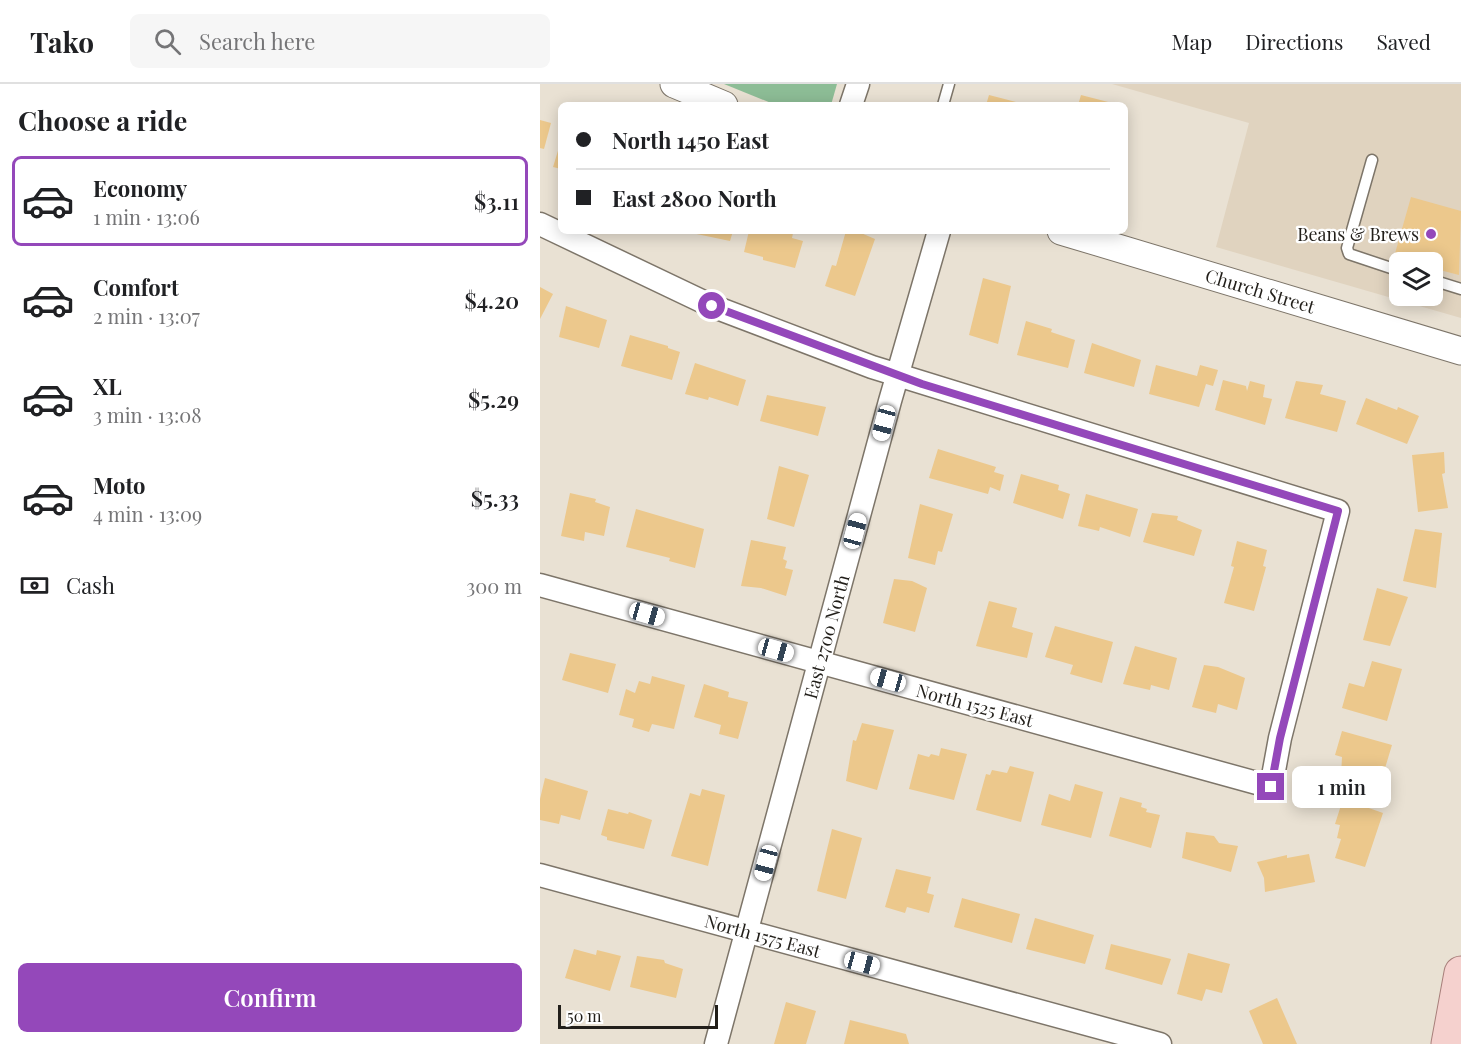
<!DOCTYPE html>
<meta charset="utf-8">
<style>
body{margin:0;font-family:"Playfair Display",serif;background:#f6f6f6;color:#202124;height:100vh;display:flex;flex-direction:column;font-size:22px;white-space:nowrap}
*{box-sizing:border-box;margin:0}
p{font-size:20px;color:#757577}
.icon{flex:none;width:33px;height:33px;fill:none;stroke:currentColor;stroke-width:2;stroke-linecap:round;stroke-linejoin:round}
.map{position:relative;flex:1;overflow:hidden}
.side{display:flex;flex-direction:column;background:#fff;width:540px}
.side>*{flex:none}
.top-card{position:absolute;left:18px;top:18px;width:570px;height:132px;border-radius:9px;box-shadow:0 3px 15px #0003;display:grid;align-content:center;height:132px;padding:0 18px;background:#fff}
.fabs{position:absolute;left:849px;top:168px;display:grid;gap:12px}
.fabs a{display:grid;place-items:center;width:54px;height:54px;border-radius:9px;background:#fff;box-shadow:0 3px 15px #0003;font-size:30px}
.scale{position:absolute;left:18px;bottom:15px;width:160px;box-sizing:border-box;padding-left:6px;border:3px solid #221f1a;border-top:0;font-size:16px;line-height:21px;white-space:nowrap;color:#221f1a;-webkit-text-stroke:4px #fff;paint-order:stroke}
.end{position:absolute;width:27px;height:27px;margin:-14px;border:8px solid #9448ba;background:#fff;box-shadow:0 0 0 3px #fff}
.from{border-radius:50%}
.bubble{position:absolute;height:42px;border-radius:9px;background:#fff;box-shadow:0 3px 15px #0003;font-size:20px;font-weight:600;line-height:42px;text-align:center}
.car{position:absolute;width:18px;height:36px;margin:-18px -9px;border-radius:8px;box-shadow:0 0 4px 2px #0007;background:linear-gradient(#fff 24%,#345 0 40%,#fff 0 76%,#345 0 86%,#fff 0)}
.top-card b{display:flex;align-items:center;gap:21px;height:57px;font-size:22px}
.top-card b+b{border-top:2px solid #e0e0e0}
.top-card i{width:15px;height:15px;background:#202124}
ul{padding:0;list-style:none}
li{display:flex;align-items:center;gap:18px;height:90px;margin:0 12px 9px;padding:0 6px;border:3px solid transparent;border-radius:9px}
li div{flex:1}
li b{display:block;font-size:22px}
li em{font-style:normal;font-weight:600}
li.active{border-color:#9448ba}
li>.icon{width:54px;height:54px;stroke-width:1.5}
h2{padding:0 18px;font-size:27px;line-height:72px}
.pay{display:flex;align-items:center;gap:15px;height:66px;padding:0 18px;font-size:22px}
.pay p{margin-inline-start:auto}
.button{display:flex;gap:12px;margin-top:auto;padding:12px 18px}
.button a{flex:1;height:69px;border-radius:9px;background:#9448ba;color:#fff;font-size:24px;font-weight:600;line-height:69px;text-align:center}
header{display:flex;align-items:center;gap:36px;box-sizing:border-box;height:84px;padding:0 30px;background:#fff;border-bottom:2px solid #e0e0e0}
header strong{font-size:28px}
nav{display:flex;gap:33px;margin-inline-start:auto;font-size:21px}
.search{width:420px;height:54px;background:#f6f6f6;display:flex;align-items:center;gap:15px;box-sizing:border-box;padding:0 21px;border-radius:9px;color:#757577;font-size:22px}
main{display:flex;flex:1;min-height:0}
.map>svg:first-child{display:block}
.built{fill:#e0d3bf;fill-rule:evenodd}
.green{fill:#8dbd96}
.building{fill:#ecc88c}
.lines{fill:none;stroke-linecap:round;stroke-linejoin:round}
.service-casing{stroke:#7d7569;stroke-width:13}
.minor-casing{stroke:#7d7569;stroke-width:25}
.tertiary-casing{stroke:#7d7569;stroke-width:29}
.primary-casing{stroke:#a77f7a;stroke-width:35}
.service{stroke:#fff;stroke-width:10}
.minor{stroke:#fff;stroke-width:22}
.tertiary{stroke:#fff;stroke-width:27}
.primary{stroke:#f5d1ce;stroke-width:33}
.route{stroke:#9448ba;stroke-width:8}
.poi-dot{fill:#9448ba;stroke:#fff;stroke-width:2}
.labels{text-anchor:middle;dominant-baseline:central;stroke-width:4.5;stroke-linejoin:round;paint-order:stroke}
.poi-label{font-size:18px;fill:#221f1a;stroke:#fff;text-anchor:end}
.street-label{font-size:18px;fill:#221f1a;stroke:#fff}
</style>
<header>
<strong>Tako</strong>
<div class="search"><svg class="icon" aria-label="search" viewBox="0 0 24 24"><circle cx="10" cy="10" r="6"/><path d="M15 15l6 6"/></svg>Search here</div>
<nav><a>Map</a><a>Directions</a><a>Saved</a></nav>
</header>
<main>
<section class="side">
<h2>Choose a ride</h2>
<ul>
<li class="active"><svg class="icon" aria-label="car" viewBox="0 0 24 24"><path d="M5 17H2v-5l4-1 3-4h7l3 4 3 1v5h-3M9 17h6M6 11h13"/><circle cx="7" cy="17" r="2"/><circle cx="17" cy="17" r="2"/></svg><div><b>Economy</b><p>1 min · 13:06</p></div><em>$3.11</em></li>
<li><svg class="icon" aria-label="car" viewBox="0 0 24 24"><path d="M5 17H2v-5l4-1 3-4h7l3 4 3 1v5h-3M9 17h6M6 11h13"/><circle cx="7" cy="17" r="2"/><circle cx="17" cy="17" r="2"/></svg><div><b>Comfort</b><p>2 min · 13:07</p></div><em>$4.20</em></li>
<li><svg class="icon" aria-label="car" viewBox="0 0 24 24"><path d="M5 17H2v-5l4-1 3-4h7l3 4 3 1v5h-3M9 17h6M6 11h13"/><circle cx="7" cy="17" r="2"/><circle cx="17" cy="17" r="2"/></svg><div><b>XL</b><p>3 min · 13:08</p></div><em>$5.29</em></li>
<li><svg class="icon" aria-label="car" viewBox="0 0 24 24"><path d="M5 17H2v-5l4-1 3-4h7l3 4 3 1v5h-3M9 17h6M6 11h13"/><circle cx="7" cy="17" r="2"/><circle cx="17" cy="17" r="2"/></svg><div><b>Moto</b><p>4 min · 13:09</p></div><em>$5.33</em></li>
</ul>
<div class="pay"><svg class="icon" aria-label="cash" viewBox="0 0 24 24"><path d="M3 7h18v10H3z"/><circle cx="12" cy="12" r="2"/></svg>Cash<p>300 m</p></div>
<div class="button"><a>Confirm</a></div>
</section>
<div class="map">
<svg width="921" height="960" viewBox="0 0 921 960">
<rect width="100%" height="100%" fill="#e9e1d3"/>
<!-- built -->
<path class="built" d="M572,0h349v234l-245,-71 33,-124zM860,178h32v34h-32z"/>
<!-- green -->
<path class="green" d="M184,0h113l-6,21h-55z"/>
<!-- building -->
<g class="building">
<path d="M449,11l35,9v1h-38z"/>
<path d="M541,11l35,9 -1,1h-37z"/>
<path d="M0,36l11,3 -7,26 -4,-1z"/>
<path d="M21,57v28l-8,-2z"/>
<path d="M871,113l50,14 -2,64 -27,-7v-6h-18l-20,-5z"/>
<path d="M193,147l-3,10 -43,-9v-1z"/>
<path d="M209,147h36l8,2 -1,5 11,3 -8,27 -32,-8v-3l-19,-5z"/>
<path d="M306,147l15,2 14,6 -20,57 -30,-10 7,-21 4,1z"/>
<path d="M443,194l28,8 -13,58 -29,-9z"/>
<path d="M0,203l13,7 -13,25z"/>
<path d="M26,222l41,14 -8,28 -40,-11z"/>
<path d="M486,237l26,8 -1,3 24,8 -7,28 -51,-13z"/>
<path d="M90,251l38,11v2l12,4 -8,28 -51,-14z"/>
<path d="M552,259l49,17 -7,27 -50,-14z"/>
<path d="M155,279l51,17 -8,26 -29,-9 -1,3 -23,-6z"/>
<path d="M616,281l41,11 3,-11 18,5 -5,16 -7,-2 -7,23 -50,-13z"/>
<path d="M683,296l23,6 1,5 3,-10 15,4 -2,12 9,2 -7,26 -50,-15z"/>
<path d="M756,297l27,4 -3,9 26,7 -9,31 -52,-14z"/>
<path d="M227,311l59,12 -8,29 -58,-15z"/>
<path d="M826,314l31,12 1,-3 21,9 -12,28 -51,-20z"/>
<path d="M398,365l58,18 -2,5 10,3 -4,16 -10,-4 -2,7 -59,-16z"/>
<path d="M904,368l1,21 -3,1 6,34 -30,4 -6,-57z"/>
<path d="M239,382l30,9 -15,52 -27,-8z"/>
<path d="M481,390l38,11 -1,5 12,4 -7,25 -50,-16z"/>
<path d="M30,409l26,6 -1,3 15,5 -6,29 -19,-4 -1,9 -23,-5z"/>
<path d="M546,410l52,15 -8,28 -30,-10 -1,4 -21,-5z"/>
<path d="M380,420l33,10 -11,38 -4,-1 -3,14 -27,-7z"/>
<path d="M96,425l68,20 -9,39 -26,-7 1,-3 -44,-11z"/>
<path d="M612,429l26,3 -1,4 25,10 -8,26 -51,-14z"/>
<path d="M875,445l27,4 -6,55 -33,-7z"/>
<path d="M211,456l35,7 -3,12 4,2 -2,7 8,2 -7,26 -25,-8 -20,-2z"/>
<path d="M697,457l30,9 -4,16 3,1 -12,44 -30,-8 10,-36 -3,-1z"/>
<path d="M354,495l18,2 15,7 -12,44 -32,-9z"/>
<path d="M837,504l31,9 -18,49 -27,-6z"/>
<path d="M449,517l28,7 -5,19 21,6 -6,25 -51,-12z"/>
<path d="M515,542l58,16 -11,41 -32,-9 3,-9 -28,-8z"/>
<path d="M595,562l42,12 -8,32 -18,-5 -1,5 -27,-6z"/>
<path d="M30,569l46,11 -8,29 -46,-13z"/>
<path d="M832,577l30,8 -15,52 -45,-13 7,-25 15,4z"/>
<path d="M664,581l14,2 27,11 -8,32 -19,-6 -2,9 -24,-6z"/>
<path d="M112,592l33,9 -11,44 -22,-5 -3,8 -17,-5 2,-8 -15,-4 7,-26 9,4 4,-12 11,3z"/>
<path d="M164,600l25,8 -1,5 20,5 -10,37 -19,-5 2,-9 -27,-8z"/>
<path d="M322,639l32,7 -17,60 -31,-9 7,-41 3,1z"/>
<path d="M802,647l50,14 -13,43 -38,-12 1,-19 -7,-2z"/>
<path d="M401,664l26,6 -13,46 -45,-11 9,-35 11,3 2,-3 8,2z"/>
<path d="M470,682l24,6 -13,50 -45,-12 10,-36 4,1 2,-5 15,3z"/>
<path d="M5,694l43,13 -8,29 -19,-5 -2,9 -19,-4v-21z"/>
<path d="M535,700l28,8 -12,46 -50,-13 8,-31 21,7z"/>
<path d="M162,705l23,6 -17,71 -37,-10 19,-63 10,3z"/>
<path d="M580,713l22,6 -1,4 6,2 -1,3 14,3 -9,33 -42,-12z"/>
<path d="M803,715l40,14 -18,54 -30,-9 6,-19 -4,-1 3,-13 -5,-1z"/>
<path d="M68,725l20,5 1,-2 23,8 -8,29 -37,-9v-3l-6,-2z"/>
<path d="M292,745l30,9 -16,61 -29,-8z"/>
<path d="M646,748l28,4 5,7 19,3 -7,26 -49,-14z"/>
<path d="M769,770l6,28 -50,10 -1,-14 -7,-16 30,-7v3z"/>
<path d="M356,785l35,8 -4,16 7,2 -5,18 -22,-6 -2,6 -20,-6z"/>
<path d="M422,814l58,16 -8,29 -58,-16z"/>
<path d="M495,834l59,17 -9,29 -59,-15z"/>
<path d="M571,860l60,15 -9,26 -57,-16z"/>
<path d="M34,865l22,6 1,-5 24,6 -11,35 -45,-13z"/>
<path d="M648,869l42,11 -8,29 -16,-4 -4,12 -25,-7z"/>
<path d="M97,872l27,4 1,3 18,6 -7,29 -46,-11z"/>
<path d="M737,914l20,46h-34l-14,-33z"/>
<path d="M246,918l30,9 -10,33h-32z"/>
<path d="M310,936l56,14 3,10h-65z"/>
</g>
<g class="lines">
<defs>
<g id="service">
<path d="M403,21l6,-21"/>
<path d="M832,76l-25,88 2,6 51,17"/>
<path d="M892,196l29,9"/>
</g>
<g id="minor">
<path d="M311,21l7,-21"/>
<path d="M0,140l172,82 160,61 466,144 -58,227 -9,49 -731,-202"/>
<path id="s1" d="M0,791l620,169"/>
<path id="s2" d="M176,960l174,-643 49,-170"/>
</g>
<g id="tertiary">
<path d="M134,0l50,21"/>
<path id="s3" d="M521,147l400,120"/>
</g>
<path id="primary" d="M908,960l13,-71"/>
</defs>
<!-- service casing -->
<use href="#service" class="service-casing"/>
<!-- minor casing -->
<use href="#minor" class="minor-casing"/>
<!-- tertiary casing -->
<use href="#tertiary" class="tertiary-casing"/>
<!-- primary casing -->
<use href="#primary" class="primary-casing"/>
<!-- service -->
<use href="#service" class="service"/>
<!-- minor -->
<use href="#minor" class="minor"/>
<!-- tertiary -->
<use href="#tertiary" class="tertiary"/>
<!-- primary -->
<use href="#primary" class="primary"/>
</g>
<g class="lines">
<!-- route -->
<path class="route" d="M172,222l210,78 416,127 -58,227 -9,49"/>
</g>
<!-- markers -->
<circle class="poi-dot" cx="891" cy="150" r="6"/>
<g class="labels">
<!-- poi labels -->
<g class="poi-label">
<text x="879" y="150">Beans &amp; Brews</text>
</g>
<!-- street labels -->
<g class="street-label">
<text stroke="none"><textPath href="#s3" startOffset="208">Church Street</textPath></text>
<text stroke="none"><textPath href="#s2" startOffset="422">East 2700 North</textPath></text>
<text transform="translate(435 621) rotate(15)">North 1525 East</text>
<text stroke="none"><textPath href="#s1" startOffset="231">North 1575 East</textPath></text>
</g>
</g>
</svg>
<div class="fabs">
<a><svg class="icon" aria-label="layers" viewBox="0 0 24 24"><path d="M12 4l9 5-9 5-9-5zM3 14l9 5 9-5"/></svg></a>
</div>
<div class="scale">50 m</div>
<i class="end from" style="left:172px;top:222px"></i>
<i class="end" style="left:731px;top:703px"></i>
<div class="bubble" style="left:752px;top:682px;width:99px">1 min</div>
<i class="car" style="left:344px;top:339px;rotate:195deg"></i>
<i class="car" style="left:315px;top:447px;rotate:15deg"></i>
<i class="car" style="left:107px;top:530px;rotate:106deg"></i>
<i class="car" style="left:236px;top:566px;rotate:106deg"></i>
<i class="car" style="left:348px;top:596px;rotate:286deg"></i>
<i class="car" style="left:226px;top:779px;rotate:195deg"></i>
<i class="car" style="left:322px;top:879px;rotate:105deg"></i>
<div class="top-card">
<b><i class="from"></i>North 1450 East</b>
<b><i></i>East 2800 North</b>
</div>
</div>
</main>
